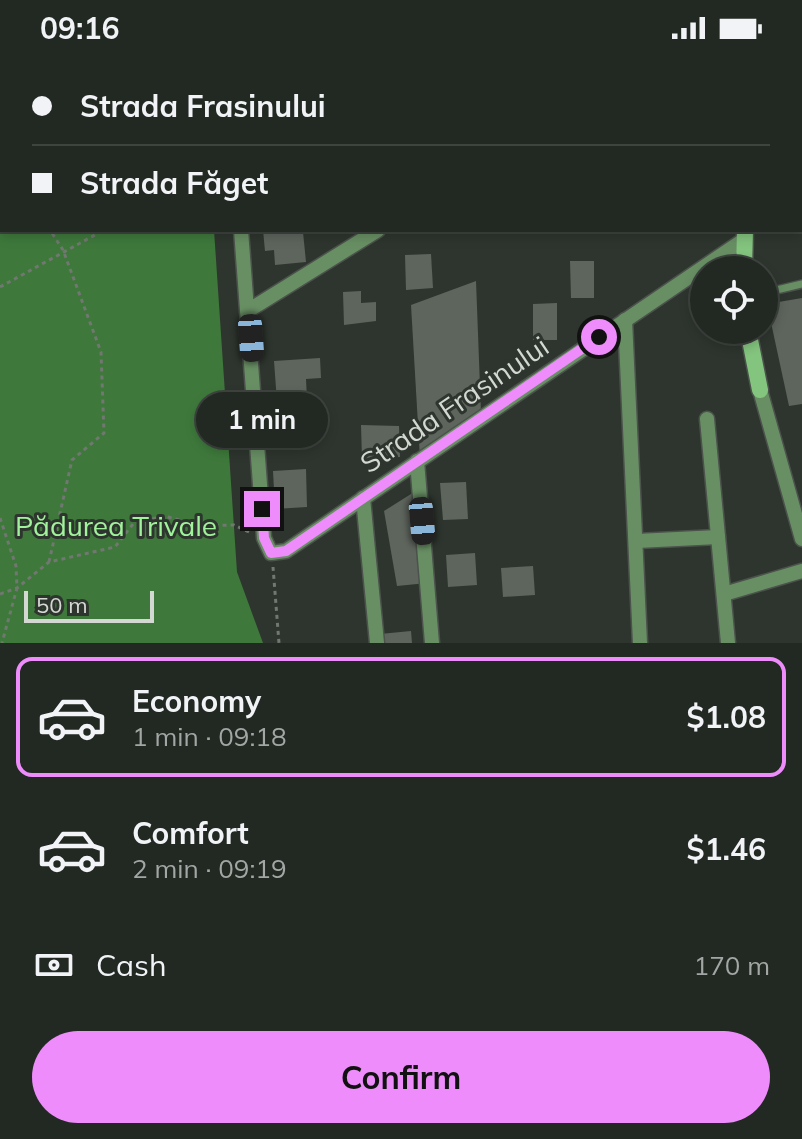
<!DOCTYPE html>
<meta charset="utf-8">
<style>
body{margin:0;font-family:Mulish,sans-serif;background:#2a302a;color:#f1f3f6;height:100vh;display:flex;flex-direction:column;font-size:30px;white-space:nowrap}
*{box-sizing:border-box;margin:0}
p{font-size:26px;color:#a2a6a5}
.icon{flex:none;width:44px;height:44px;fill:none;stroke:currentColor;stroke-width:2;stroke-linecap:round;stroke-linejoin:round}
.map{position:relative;height:587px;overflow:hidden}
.drawer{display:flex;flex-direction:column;background:#222822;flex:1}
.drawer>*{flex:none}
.top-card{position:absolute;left:0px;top:0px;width:802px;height:176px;box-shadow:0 4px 12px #0003,0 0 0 2px #3f4440;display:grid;align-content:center;height:176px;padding:0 32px;background:#222822}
.fabs{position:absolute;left:690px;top:200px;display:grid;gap:16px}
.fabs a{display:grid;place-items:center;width:88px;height:88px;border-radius:50%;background:#222822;box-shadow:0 4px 12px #0003,0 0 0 2px #3f4440;font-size:40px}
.scale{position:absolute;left:24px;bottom:20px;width:130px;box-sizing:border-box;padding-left:8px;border:4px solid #d3d8d3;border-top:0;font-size:22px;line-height:28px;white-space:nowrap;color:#d3d8d3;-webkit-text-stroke:6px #2e352e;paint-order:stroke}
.end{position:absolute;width:36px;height:36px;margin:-18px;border:10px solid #ed8cfa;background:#111;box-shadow:0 0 0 4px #111}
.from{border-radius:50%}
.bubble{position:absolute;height:56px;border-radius:28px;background:#222822;box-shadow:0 4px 12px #0003,0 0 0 2px #3f4440;font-size:26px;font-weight:700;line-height:56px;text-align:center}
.car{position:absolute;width:24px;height:48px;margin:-24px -12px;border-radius:10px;box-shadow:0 0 6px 2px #0007;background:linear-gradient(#222 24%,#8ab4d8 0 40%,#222 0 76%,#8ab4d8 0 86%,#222 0)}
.top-card b{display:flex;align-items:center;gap:28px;height:76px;font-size:30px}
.top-card b+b{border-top:2px solid #3f4440}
.top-card i{width:20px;height:20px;background:#f1f3f6}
ul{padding:14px 0 0;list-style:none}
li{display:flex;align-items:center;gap:24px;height:120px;margin:0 16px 12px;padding:0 16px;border:4px solid transparent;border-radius:16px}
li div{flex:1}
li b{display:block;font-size:30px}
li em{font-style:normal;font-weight:700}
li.active{border-color:#ed8cfa}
li>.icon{width:72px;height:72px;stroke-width:1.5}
.pay{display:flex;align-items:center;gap:20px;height:88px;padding:0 32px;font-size:30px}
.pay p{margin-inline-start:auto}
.action{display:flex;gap:16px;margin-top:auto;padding:16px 32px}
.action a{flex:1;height:92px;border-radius:48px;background:#ed8cfa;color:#111;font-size:32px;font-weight:700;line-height:92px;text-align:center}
.status{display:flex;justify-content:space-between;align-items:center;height:56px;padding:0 40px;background:#222822;direction:ltr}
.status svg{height:22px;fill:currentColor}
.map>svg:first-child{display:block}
.forest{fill:#3e793b}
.building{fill:#5e655d}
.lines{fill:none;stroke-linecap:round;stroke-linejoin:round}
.lane-casing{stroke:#4c524c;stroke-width:10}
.street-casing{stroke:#4c524c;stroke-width:17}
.secondary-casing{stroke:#4c524c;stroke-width:19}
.path{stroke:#717771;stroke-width:3;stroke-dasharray:4 4;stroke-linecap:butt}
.lane{stroke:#688f64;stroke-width:7}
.street{stroke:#688f64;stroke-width:14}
.secondary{stroke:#83c47e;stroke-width:16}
.route{stroke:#ed8cfa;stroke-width:10}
.labels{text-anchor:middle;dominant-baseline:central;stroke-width:6;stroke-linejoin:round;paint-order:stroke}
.street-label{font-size:28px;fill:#d3d8d3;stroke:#2e352e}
.park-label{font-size:28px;fill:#a1f39b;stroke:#2e352e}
</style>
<div class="status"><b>09:16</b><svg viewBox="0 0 49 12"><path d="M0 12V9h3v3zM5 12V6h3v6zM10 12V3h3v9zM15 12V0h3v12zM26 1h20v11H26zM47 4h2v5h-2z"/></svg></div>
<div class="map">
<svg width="802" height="587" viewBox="0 0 802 587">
<rect width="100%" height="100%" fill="#2e352e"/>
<!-- forest -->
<path class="forest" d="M0,0h202l-200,2v172h212l23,342 26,71h-263z"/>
<!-- building -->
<g class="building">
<path d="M263,174l40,2 3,30 -31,3 -1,-15 -9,1z"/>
<rect x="446" y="174" width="24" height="3"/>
<path d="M431,198l2,34 -27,2 -1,-35z"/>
<path d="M570,205h24v37h-23z"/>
<path d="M476,225l5,132 -61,46 -9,-154z"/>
<path d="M361,235v12l15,-1v19l-32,4 -1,-33z"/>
<path d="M802,242v106l-13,2 -22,-102z"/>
<path d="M557,247v37h-24v-36z"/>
<path d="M320,302l1,20 -15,1 1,21 -30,2 -3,-41z"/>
<path d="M361,369l38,1 1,31 -38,2z"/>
<path d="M306,413l1,38 -32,2 -2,-38z"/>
<path d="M466,426l2,37 -25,1 -3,-37z"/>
<path d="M419,433l8,94 -30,3 -13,-75z"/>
<path d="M475,497l2,32 -29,2 -2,-32z"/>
<path d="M533,510l2,29 -32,2 -2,-29z"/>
<path d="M411,575l1,12h-31l-1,-9z"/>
</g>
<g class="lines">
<defs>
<path id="lane" d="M764,237l38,-9"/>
<g id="street">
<path d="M222,0l1,2"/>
<path d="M326,0v2"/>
<path d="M800,35h2"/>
<path d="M241,174l23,308 7,15 15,-2 459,-312"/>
<path d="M249,254l129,-80"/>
<path d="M625,264l15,323"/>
<path d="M760,334l42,149"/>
<path d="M707,363l21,224"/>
<path d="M417,405l15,182"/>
<path d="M363,442l14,145"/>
<path d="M637,485l81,-4"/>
<path d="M724,538l78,-23"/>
</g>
<g id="secondary">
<path d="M763,2v-2"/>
<path d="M744,214l1,-40"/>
<path d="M748,274l12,60"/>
</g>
</defs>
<!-- lane casing -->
<use href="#lane" class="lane-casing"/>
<!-- street casing -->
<use href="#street" class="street-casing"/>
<!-- secondary casing -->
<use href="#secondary" class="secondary-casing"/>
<!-- path -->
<g class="path">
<path d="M65,0v2"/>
<path d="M44,2l3,-2"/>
<path d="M0,32l2,-2"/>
<path d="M0,231l104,-57"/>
<path d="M0,462l16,48 1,22 -15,55"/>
<path d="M49,506l23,-102 32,-27 -3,-81 -38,-102 -13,-20"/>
<path d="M273,511l6,76"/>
<path d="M0,538l17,-6 32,-26 66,-15 18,-23 31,-8 39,10 31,-1 15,7"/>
</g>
<!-- lane -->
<use href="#lane" class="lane"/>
<!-- street -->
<use href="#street" class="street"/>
<!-- secondary -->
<use href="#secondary" class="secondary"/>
</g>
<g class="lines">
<!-- route -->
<path class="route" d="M262,453l2,29 7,15 15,-2 313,-214"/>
</g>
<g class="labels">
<!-- street labels -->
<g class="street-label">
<text transform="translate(454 348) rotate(-34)">Strada Frasinului</text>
</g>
<!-- park labels -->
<g class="park-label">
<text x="116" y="469">Pădurea Trivale</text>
</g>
</g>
</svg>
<div class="fabs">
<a><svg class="icon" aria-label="locate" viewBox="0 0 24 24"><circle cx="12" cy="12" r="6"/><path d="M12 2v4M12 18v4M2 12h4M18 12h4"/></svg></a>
</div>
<div class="scale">50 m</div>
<i class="end from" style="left:599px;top:281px"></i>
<i class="end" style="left:262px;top:453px"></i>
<div class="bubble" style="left:196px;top:336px;width:132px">1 min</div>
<i class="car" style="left:251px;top:282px;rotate:176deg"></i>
<i class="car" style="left:422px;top:465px;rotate:175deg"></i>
<div class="top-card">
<b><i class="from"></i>Strada Frasinului</b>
<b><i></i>Strada Făget</b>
</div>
</div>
<section class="drawer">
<ul>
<li class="active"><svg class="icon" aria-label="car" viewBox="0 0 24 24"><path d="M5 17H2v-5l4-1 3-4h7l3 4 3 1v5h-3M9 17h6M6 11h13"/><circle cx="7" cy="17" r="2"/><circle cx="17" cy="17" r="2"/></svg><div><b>Economy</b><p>1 min · 09:18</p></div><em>$1.08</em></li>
<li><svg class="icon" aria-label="car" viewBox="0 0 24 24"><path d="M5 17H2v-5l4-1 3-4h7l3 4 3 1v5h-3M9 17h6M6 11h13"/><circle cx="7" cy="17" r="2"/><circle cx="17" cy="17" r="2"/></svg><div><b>Comfort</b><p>2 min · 09:19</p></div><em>$1.46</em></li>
</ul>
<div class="pay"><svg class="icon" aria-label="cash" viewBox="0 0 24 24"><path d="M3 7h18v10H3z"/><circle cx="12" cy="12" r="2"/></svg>Cash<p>170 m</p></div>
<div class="action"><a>Confirm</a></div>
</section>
